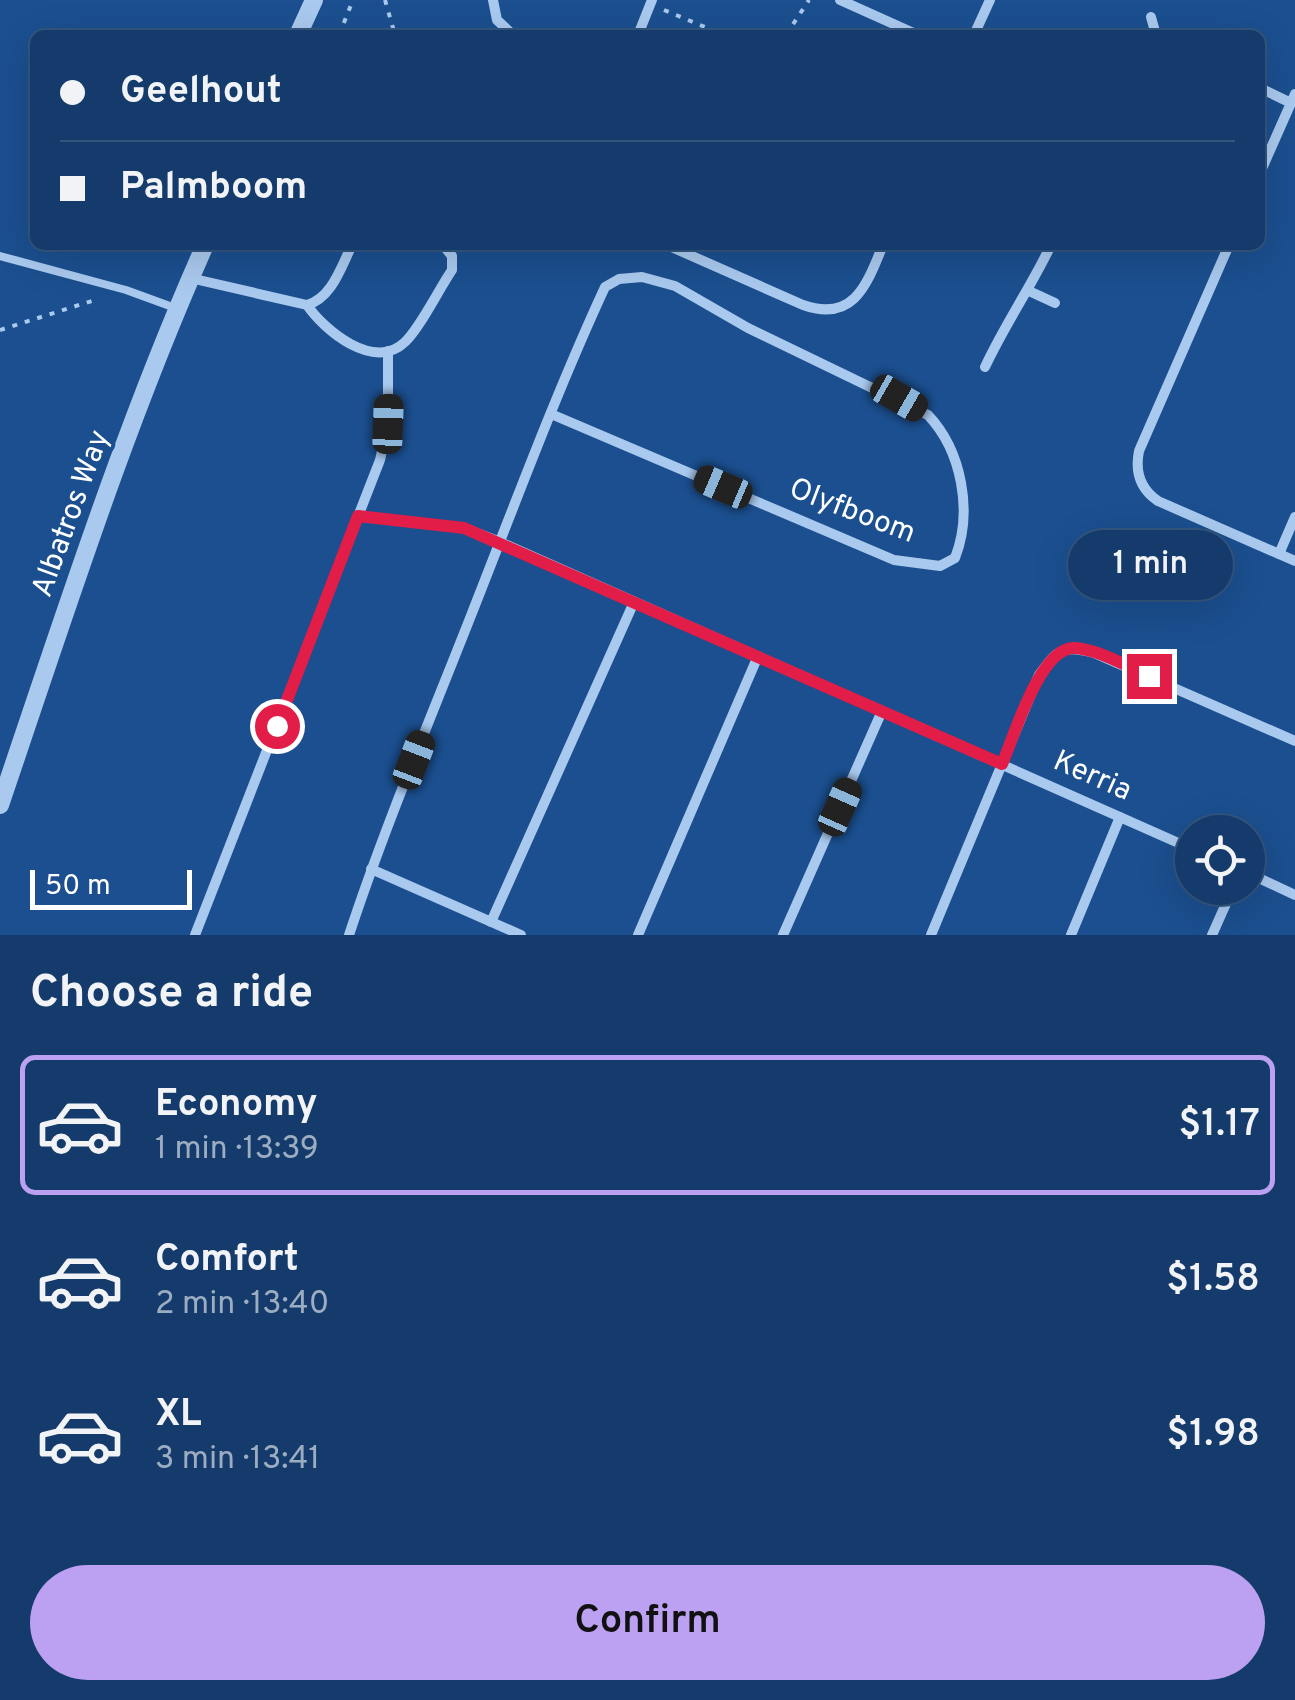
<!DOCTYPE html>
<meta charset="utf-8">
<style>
body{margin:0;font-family:Overpass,sans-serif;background:#214673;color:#f1f3f6;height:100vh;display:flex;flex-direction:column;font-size:38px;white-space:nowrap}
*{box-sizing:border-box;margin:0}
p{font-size:32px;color:#9dadc1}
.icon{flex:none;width:55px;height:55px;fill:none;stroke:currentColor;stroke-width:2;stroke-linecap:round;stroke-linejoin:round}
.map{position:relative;height:935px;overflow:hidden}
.drawer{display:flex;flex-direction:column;background:#143b6b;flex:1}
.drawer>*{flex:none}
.hud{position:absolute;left:30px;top:30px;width:1235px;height:220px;border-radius:15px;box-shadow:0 10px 40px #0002,0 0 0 2px #33557e;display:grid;align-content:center;height:220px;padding:0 30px;background:#143b6b}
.tools{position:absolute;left:1175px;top:815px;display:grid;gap:20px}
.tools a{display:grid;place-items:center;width:90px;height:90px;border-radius:50%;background:#143b6b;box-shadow:0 10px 40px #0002,0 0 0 2px #33557e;font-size:50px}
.scale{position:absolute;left:30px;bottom:25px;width:162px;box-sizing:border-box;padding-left:10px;border:5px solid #fff;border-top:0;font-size:28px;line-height:35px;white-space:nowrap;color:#fff;-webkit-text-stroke:8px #1b4f8f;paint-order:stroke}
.end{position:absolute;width:45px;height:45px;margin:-22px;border:12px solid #e11d48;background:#fff;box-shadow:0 0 0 5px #fff}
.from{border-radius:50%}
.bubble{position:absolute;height:70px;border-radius:35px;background:#143b6b;box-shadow:0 10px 40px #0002,0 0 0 2px #33557e;font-size:32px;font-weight:600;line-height:70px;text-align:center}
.car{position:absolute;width:30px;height:60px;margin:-30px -15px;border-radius:12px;box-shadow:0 0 8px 2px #0007;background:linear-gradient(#222 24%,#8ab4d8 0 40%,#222 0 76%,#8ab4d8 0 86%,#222 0)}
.hud b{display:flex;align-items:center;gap:35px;height:95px;font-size:38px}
.hud b+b{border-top:2px solid #33557e}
.hud i{width:25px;height:25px;background:#f1f3f6}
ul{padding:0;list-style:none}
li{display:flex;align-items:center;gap:30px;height:140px;margin:0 20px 15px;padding:0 10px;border:5px solid transparent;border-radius:15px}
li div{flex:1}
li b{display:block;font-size:38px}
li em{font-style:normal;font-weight:600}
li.current{border-color:#bca0f2}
li>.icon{width:90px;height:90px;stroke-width:1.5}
h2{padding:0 30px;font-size:45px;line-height:120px}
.button{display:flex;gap:20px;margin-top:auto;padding:20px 30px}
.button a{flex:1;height:115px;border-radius:60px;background:#bca0f2;color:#111;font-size:40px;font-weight:600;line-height:115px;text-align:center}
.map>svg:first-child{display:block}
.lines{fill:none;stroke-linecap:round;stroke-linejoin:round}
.path{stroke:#a9c9ee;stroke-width:4;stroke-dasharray:5 8;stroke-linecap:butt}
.service{stroke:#a9c9ee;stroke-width:8}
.minor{stroke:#a9c9ee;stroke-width:10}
.tertiary{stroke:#a9c9ee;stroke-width:18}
.route{stroke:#e11d48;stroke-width:12}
.labels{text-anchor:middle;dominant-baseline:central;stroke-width:8;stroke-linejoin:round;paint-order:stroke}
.street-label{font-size:30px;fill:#fff;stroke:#1b4f8f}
</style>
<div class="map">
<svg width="1295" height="935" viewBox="0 0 1295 935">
<rect width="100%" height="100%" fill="#1b4f8f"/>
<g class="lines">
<!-- path -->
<g class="path">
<path d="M385,0l10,35"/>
<path d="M664,10l60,25"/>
<path d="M339,35l14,-35"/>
<path d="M786,35l23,-35"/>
<path d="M0,330l98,-31"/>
</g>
<!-- service -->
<path class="service" d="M0,256l126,34 52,19"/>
<!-- minor -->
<g class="minor">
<path d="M493,0l4,20 16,15"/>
<path d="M840,0l78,35"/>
<path d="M1151,17l5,18"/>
<path d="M638,35l14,-35"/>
<path d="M974,35l16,-35"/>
<path d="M1260,88l31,15"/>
<path d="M1260,173l35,-79"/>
<path d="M667,245l136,60c51,18 64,-21 80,-60"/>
<path d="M1229,245l-90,206c-4,20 1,38 19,50l137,60"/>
<path d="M190,278l117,27c25,-7 34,-38 45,-60"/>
<path d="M1029,291l26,12"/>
<path d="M307,305c17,25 67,67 98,37 15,-14 34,-53 47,-72v-14l-9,-11"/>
<path d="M985,367c20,-43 46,-80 66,-122"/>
<path d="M359,516l105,12 36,14 692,307"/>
<path d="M1279,554l16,-37"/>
<path d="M371,869l150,66"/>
<path d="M1248,873l47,22"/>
<path d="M491,922l143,-320"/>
<path d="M195,935l185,-475 8,-36v-73"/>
<path d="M349,935c36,-109 81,-215 123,-322 43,-109 84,-220 133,-326l14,-8 23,-2 33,9 73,42 180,87c34,36 45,97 27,143l-15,8 -46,-6 -343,-146"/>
<path d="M638,935l120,-279"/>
<path d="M783,935l99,-224"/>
<path d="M931,935l108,-260c18,-25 23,-31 55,-22l201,88"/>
<path d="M1071,935l49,-118"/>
<path d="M1212,935l21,-47"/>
</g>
<!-- tertiary -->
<g class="tertiary">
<path d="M298,35l16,-35"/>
<path d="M0,805c64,-188 124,-378 205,-560"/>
</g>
</g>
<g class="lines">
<!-- route -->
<path class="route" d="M277,726l81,-210 106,12 538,236c12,-27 38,-118 73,-116 25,2 51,18 74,28"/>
</g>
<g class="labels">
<!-- street labels -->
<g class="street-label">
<text transform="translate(852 512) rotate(21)">Olyfboom</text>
<text transform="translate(72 514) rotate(-70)">Albatros Way</text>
<text transform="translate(1092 777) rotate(24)">Kerria</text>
</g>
</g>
</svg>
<div class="tools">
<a><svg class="icon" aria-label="locate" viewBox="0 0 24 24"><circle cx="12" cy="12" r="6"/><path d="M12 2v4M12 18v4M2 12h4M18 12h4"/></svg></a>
</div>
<div class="scale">50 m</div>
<i class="end from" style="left:277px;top:726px"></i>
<i class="end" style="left:1149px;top:676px"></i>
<div class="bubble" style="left:1068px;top:530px;width:165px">1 min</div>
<i class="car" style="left:899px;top:398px;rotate:120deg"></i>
<i class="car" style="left:388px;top:424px;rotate:2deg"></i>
<i class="car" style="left:723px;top:487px;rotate:293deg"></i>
<i class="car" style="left:414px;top:760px;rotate:21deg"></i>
<i class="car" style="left:840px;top:807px;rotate:24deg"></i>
<div class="hud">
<b><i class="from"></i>Geelhout</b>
<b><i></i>Palmboom</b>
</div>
</div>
<section class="drawer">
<h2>Choose a ride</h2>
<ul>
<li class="current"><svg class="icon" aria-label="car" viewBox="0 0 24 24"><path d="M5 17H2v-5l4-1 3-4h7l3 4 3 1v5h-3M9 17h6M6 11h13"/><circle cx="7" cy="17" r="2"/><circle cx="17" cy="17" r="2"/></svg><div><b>Economy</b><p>1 min · 13:39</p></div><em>$1.17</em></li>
<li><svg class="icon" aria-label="car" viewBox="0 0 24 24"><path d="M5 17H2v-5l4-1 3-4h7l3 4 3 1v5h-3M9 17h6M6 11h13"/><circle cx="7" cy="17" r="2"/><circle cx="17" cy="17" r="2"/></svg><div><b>Comfort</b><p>2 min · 13:40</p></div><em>$1.58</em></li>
<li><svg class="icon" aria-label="car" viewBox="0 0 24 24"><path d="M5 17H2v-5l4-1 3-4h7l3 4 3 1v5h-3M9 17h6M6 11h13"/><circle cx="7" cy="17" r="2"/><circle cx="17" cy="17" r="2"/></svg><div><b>XL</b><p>3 min · 13:41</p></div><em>$1.98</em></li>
</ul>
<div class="button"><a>Confirm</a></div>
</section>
